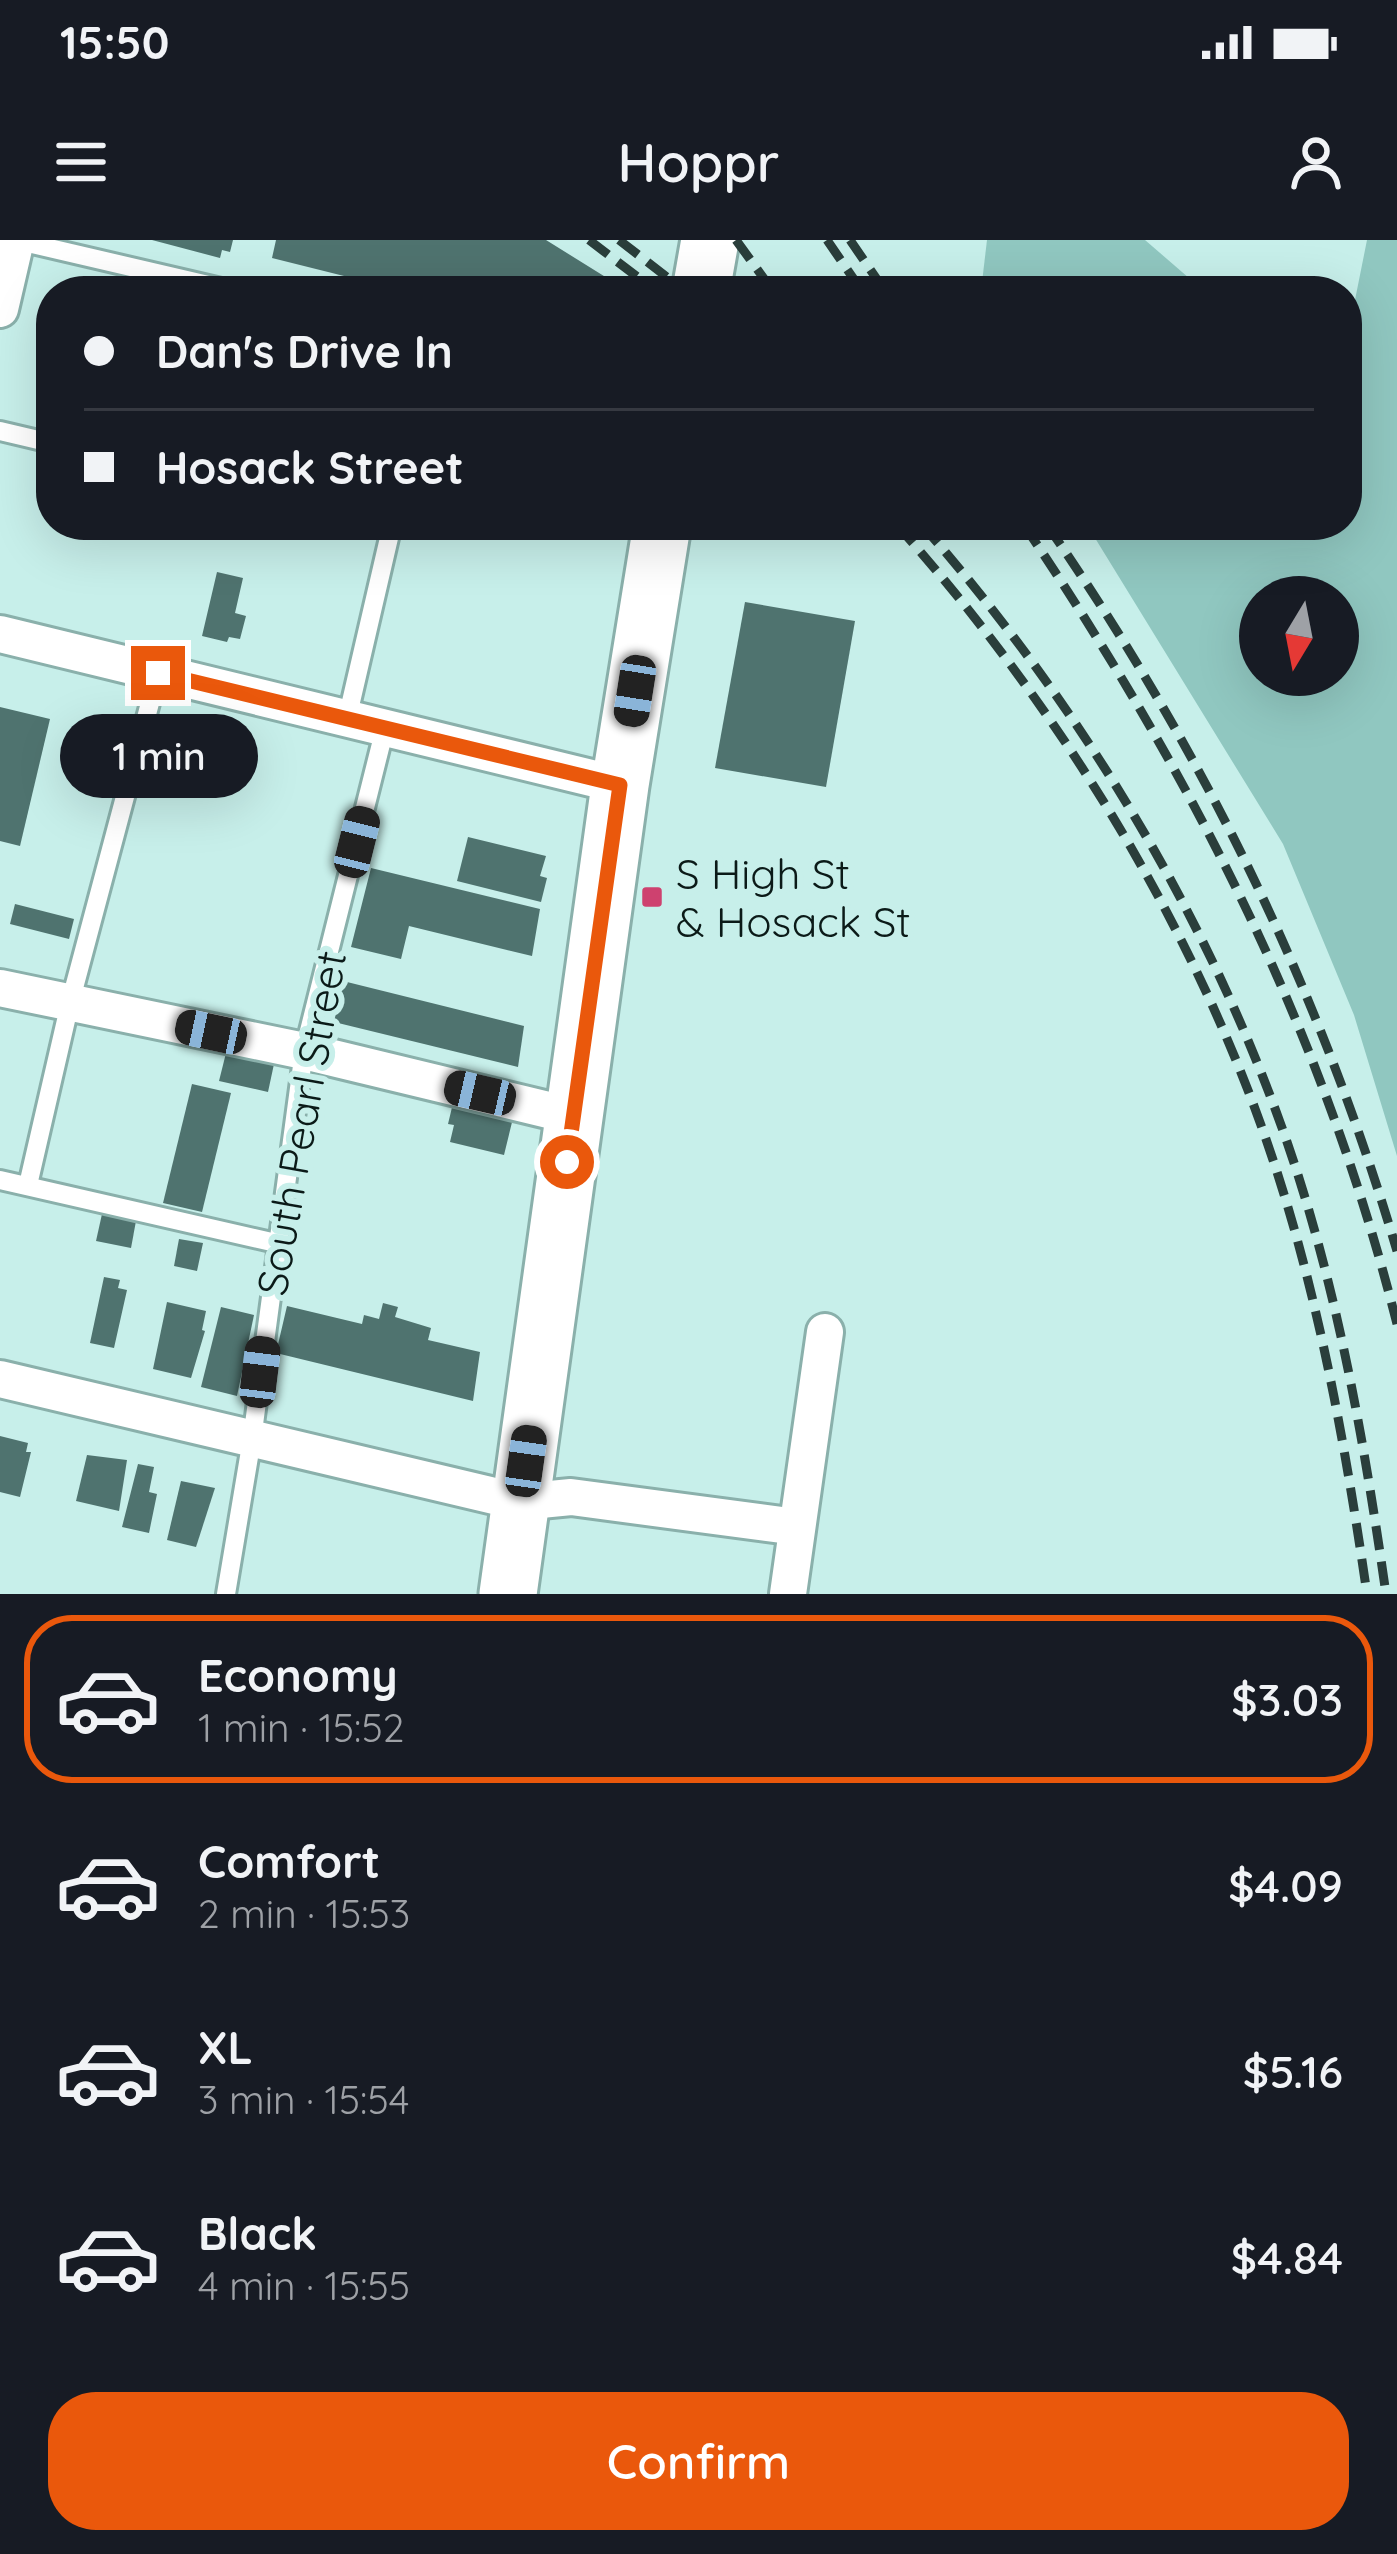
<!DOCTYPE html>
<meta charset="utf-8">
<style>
body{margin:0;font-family:Quicksand,sans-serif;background:#20242c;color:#f1f3f6;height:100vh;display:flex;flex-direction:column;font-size:45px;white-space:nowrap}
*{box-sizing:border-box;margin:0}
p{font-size:39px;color:#9ea1a6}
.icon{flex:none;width:66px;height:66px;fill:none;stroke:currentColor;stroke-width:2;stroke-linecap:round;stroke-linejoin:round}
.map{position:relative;height:1354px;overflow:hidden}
.side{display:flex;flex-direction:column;background:#171b24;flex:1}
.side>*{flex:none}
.top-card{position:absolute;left:36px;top:36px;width:1326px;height:264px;border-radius:48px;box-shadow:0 12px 48px #0002;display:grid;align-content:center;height:264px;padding:0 48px;background:#171b24}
.needle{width:78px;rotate:190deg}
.fabs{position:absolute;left:1239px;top:336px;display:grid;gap:24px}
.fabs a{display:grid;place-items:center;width:120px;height:120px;border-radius:50%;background:#171b24;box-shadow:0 12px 48px #0002;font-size:60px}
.end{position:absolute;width:54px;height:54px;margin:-27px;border:15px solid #ea580c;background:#fff;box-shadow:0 0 0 6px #fff}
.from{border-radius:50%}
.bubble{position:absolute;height:84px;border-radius:42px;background:#171b24;box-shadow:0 12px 48px #0002;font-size:39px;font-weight:600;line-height:84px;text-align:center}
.car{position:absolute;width:36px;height:72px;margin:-36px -18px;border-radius:15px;box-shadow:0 0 9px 3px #0007;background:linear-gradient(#222 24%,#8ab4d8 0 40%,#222 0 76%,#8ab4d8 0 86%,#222 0)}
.top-card b{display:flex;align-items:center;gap:42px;height:114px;font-size:45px}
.top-card b+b{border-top:3px solid #363941}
.top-card i{width:30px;height:30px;background:#f1f3f6}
ul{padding:21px 0 0;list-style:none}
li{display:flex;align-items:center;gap:36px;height:168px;margin:0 24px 18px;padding:0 24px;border:6px solid transparent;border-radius:48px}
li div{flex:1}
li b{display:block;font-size:45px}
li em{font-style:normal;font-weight:600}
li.active{border-color:#ea580c}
li>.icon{width:108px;height:108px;stroke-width:1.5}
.action{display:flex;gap:24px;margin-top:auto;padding:24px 48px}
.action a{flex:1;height:138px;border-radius:48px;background:#ea580c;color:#fff;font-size:48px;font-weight:600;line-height:138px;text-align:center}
.status{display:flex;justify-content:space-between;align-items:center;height:84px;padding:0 60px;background:#171b24;direction:ltr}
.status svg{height:33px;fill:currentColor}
header{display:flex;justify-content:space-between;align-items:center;height:156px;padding:0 48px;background:#171b24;font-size:54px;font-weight:600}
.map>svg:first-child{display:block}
.green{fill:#90c7c0;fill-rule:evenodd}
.building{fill:#4f736f}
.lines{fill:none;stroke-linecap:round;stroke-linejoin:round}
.service-casing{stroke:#8ab0ab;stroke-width:24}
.minor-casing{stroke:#8ab0ab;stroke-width:42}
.primary-casing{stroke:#8ab0ab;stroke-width:63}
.service{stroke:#fff;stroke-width:18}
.minor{stroke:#fff;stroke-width:36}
.primary{stroke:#fff;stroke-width:57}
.rail{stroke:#2a3e3b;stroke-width:9;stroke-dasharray:24 12;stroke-linecap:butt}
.route{stroke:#ea580c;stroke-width:15}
.poi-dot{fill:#ce416f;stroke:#c7efea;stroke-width:4.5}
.labels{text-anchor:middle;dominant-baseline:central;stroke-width:12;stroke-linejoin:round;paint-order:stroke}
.poi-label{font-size:42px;fill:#0b1a18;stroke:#c7efea;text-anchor:start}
.street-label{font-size:42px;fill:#0b1a18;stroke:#c7efea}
</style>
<div class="status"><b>15:50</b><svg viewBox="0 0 49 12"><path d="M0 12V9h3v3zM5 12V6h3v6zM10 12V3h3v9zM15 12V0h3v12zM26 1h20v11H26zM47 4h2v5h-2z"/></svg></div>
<header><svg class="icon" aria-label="menu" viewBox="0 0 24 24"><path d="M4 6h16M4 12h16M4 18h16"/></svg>Hoppr<svg class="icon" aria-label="person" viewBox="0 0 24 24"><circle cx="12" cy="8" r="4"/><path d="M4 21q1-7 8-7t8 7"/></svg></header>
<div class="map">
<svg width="1397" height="1354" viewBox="0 0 1397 1354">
<rect width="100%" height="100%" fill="#c7efea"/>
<!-- green -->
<g class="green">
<path d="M987,0h158l59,51h-223z"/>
<path d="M1367,0h30v916l-43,-141 -71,-171 -196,-319h260v-219l7,-1zM1260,357h78v78h-78z"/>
</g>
<!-- building -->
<g class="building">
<path d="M152,0h81l-3,12 -8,-2 -2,8z"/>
<path d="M276,0h270l82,51h-128l-19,-10 -6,10h-71l-132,-33z"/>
<path d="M49,96h2v56l-15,-3z"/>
<path d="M217,332l26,6 -8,35 11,3 -6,23 -11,-2 -2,5 -25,-6z"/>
<path d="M745,362l110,19 -29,166 -111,-19z"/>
<path d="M0,467l50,12 -30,127 -20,-5z"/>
<path d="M468,597l78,19 -6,20 7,2 -6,24 -84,-21z"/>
<path d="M371,628l169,41 -8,47 -123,-30 -8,33 -50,-12z"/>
<path d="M15,664l59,15 -5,20 -59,-15z"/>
<path d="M343,741l181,45 -6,41 -184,-45z"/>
<path d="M226,813l48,11 -6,28 -49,-11z"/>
<path d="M192,844l39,9 -29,119 -39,-9z"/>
<path d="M454,859l60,15 -10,41 -54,-13 4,-17 -6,-1z"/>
<path d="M102,974l34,7 -5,27 -35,-7z"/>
<path d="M179,999l24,4 -6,28 -23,-5z"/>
<path d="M104,1037l16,3 -2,8 9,2 -13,58 -24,-5z"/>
<path d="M167,1062l39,9 -4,19 3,1 -14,47 -38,-9z"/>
<path d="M383,1063l15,4 -3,10 36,11 -3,12 52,12 -7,49 -197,-48 11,-47 75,18 2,-9 15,4z"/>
<path d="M221,1067l33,8 -17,81 -36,-9z"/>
<path d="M0,1196l28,7 -2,9h5l-11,45 -20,-5z"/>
<path d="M87,1215l40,5 -8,51 -43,-10z"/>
<path d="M138,1224l16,3 -5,25 8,2 -8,39 -27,-6z"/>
<path d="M181,1241l34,7 -19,59 -29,-7z"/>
</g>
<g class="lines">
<defs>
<g id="service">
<path d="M15,0l219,51"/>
<path d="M0,191l51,12"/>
<path d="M347,479l45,-194"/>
<path d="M0,940l276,63"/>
<path d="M28,945l42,-182 88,-330"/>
<path d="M226,1354l26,-155 52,-388 81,-323"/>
</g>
<g id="minor">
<path d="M0,69l16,-69"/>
<path d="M0,394l620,151"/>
<path d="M0,748l304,63 269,65"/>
<path d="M0,1139l520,123 51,-5 226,30"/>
<path d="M788,1354l37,-262"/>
</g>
<g id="primary">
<path d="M701,51l9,-51"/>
<path d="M508,1354l112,-809 42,-260"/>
</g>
</defs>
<!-- service casing -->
<use href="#service" class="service-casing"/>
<!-- minor casing -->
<use href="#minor" class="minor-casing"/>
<!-- primary casing -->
<use href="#primary" class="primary-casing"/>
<!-- service -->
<use href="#service" class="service"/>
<!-- minor -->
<use href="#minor" class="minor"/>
<!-- primary -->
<use href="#primary" class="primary"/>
<!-- rail -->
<g class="rail">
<path d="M589,0l67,51"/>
<path d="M619,0l66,51"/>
<path d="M736,0l37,51"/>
<path d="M827,0l35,51"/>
<path d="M850,0l35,51"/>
<path d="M897,285c151,170 277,368 357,581 59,157 89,323 113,488"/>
<path d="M922,285c147,167 270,364 349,573 61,159 91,328 115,496"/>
<path d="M1024,285c168,250 299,505 373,799"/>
<path d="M1047,285c156,225 272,463 350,726"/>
</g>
</g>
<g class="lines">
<!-- route -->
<path class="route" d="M158,433l462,112 -53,377"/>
</g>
<!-- markers -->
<rect class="poi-dot" x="640" y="645" width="24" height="24" rx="6"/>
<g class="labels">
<!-- poi labels -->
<g class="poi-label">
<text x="676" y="633">S High St<tspan x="676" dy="48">&amp; Hosack St</tspan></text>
</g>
<!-- street labels -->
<g class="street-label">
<text transform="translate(301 883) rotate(-80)">South Pearl Street</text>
</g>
</g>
</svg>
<div class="fabs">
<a><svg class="needle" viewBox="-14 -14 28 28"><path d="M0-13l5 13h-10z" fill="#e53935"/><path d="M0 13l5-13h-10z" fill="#9ea1a6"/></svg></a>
</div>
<i class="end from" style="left:567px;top:922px"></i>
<i class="end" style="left:158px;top:433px"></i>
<div class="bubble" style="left:60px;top:474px;width:198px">1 min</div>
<i class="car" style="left:635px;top:451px;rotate:189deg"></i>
<i class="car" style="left:357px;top:602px;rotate:14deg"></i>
<i class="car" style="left:211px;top:792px;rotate:282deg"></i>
<i class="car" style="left:480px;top:853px;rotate:283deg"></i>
<i class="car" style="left:260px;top:1132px;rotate:7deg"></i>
<i class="car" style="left:526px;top:1221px;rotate:8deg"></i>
<div class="top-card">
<b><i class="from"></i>Dan's Drive In</b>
<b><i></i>Hosack Street</b>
</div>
</div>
<section class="side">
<ul>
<li class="active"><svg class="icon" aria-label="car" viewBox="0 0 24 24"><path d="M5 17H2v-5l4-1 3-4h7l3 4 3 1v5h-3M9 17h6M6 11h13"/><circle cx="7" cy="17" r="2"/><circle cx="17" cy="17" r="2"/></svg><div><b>Economy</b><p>1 min · 15:52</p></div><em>$3.03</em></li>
<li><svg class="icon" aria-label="car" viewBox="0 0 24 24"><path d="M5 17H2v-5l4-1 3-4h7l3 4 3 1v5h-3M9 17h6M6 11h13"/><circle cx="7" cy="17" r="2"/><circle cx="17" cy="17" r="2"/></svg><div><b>Comfort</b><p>2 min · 15:53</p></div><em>$4.09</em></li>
<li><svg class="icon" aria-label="car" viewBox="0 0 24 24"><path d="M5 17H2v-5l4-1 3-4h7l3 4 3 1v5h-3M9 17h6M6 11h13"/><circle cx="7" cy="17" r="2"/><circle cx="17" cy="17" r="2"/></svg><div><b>XL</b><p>3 min · 15:54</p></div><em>$5.16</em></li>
<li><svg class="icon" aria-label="car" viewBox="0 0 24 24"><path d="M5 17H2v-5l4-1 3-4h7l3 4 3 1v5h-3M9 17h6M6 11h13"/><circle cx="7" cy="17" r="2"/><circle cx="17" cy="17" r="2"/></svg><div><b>Black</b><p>4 min · 15:55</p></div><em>$4.84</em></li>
</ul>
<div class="action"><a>Confirm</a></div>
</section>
